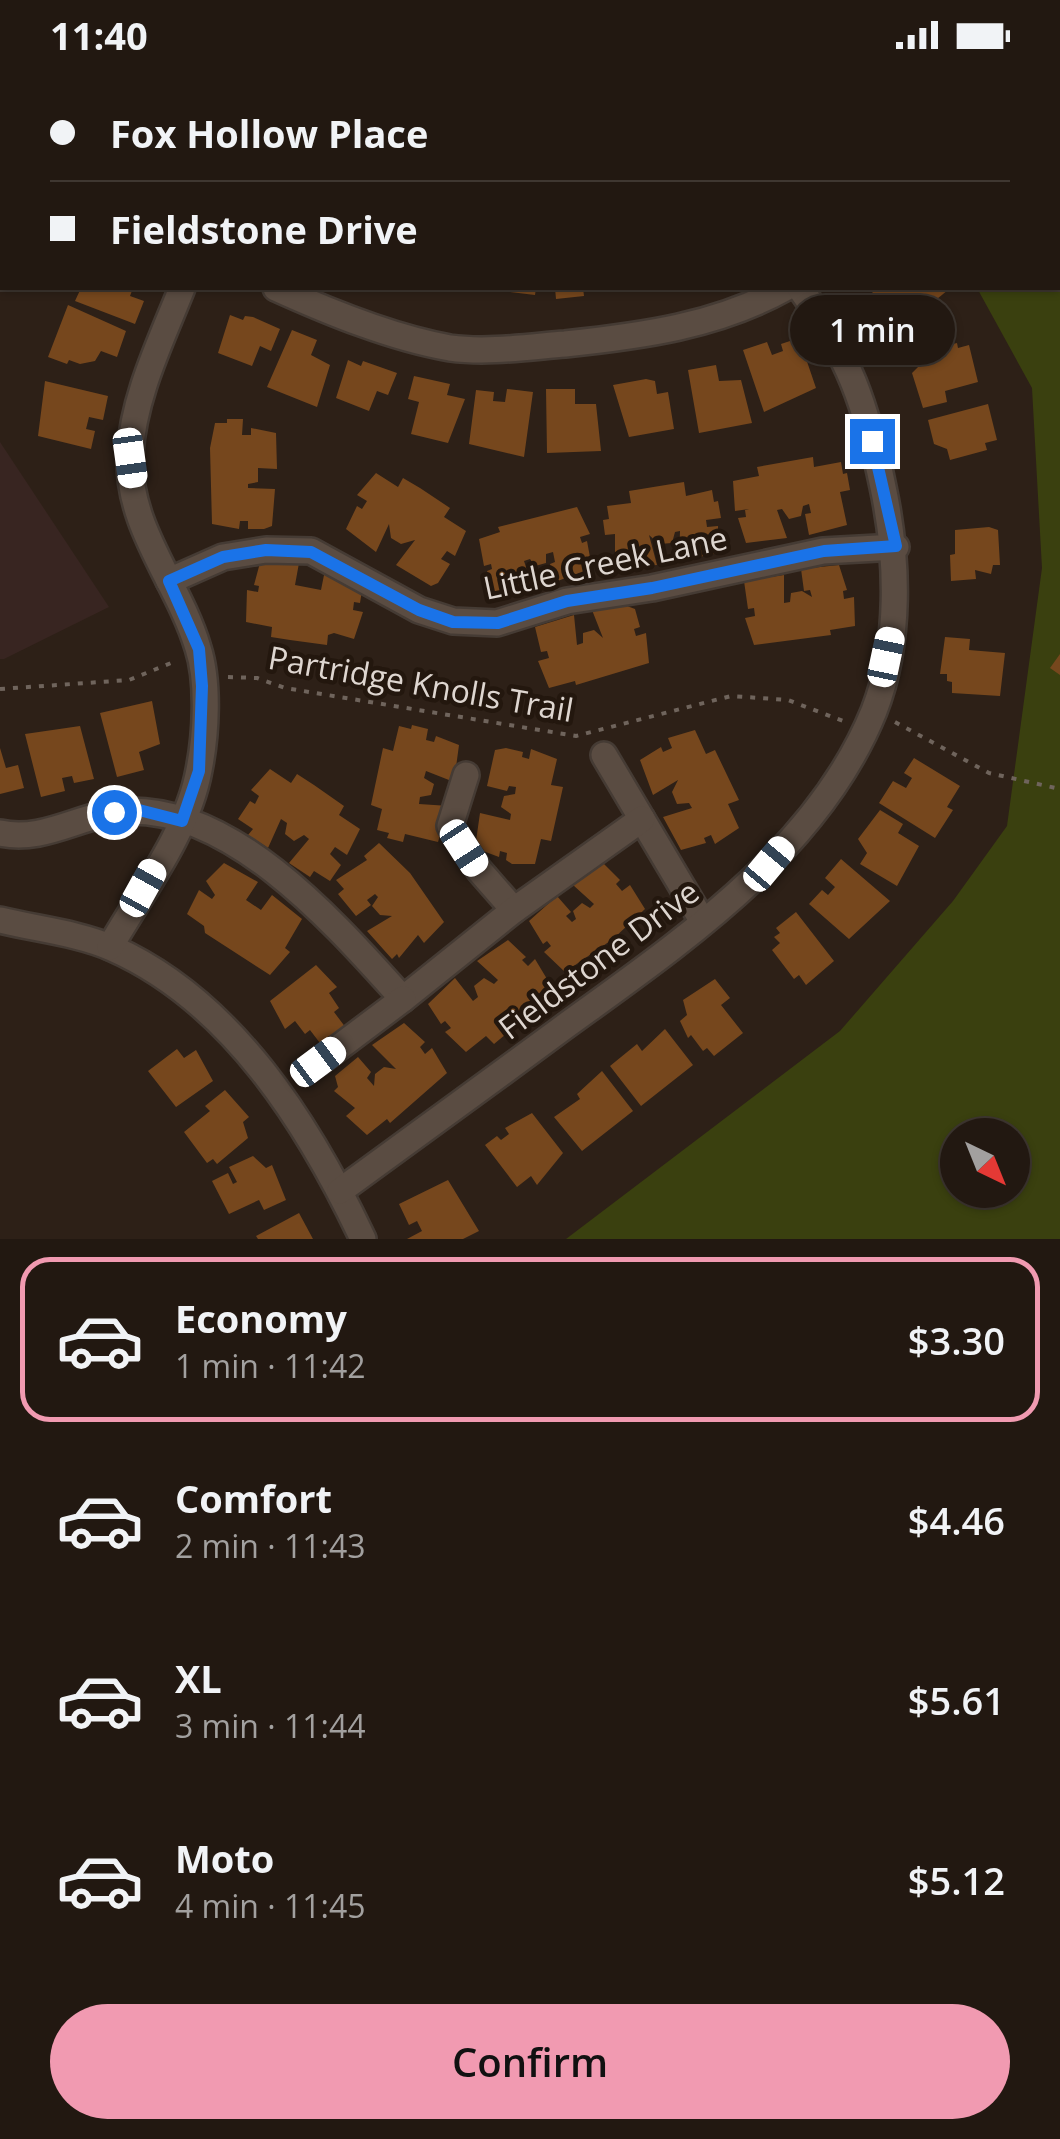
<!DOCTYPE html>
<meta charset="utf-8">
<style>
body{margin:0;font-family:"Open Sans",sans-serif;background:#2a211a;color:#f1f3f6;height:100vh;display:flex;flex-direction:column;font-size:38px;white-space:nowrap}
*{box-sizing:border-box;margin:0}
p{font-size:32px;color:#a2a09f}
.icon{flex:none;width:55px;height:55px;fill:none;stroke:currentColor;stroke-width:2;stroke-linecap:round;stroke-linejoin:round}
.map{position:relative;height:1169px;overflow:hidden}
.side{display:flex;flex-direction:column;background:#221811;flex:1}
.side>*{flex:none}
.guide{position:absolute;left:0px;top:0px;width:1060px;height:220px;box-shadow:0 2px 8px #0004,0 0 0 2px #3f3731;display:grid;align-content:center;height:220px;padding:0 50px;background:#221811}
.needle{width:65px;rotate:137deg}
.tools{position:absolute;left:940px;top:1048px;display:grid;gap:20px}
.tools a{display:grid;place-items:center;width:90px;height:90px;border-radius:50%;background:#221811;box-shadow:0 2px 8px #0004,0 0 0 2px #3f3731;font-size:50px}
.end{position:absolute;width:45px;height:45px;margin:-22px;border:12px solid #1a73e8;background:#fff;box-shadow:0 0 0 5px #fff}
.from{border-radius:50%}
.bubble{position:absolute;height:70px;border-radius:35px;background:#221811;box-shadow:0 2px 8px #0004,0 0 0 2px #3f3731;font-size:32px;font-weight:600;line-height:70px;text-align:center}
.car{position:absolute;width:30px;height:60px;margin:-30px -15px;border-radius:12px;box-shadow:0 0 8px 2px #0007;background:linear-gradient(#fff 24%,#345 0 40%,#fff 0 76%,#345 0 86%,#fff 0)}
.guide b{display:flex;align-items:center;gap:35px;height:95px;font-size:38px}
.guide b+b{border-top:2px solid #3f3731}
.guide i{width:25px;height:25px;background:#f1f3f6}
ul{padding:18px 0 0;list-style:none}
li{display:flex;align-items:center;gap:30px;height:165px;margin:0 20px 15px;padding:0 30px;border:5px solid transparent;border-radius:30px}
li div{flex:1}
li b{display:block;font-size:38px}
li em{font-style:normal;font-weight:600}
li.active{border-color:#f19ab1}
li>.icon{width:90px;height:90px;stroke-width:1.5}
.primary-button{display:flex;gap:20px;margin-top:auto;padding:20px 50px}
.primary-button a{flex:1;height:115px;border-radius:60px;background:#f19ab1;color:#111;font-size:40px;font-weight:600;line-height:115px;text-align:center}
.status{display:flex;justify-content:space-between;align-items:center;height:70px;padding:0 50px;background:#221811;direction:ltr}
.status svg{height:28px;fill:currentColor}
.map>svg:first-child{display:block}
.commercial{fill:#382521}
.green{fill:#3a400f;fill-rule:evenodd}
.building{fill:#76471d}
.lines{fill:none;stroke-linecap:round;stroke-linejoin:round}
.service-casing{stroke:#453b34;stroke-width:18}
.minor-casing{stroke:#453b34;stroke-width:30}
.path{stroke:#6f645c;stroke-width:4;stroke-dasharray:5 8;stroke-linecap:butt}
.service{stroke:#5a4c42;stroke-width:12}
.minor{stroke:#5a4c42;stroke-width:25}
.route{stroke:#1a73e8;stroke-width:12}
.labels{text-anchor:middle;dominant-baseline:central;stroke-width:9;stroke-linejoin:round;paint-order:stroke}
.street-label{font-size:32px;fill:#ded6d0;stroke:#23170e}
</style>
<div class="status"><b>11:40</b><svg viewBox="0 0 49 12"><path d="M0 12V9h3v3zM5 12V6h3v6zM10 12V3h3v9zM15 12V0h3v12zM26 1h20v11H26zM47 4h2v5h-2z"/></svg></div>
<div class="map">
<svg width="1060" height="1169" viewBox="0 0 1060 1169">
<rect width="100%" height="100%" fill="#2d2017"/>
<!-- commercial -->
<path class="commercial" d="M0,372l109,165 -105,52h-4z"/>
<!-- green -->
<g class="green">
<path d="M287,0h552l-549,2z"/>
<path d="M987,0h73v1169h-494l274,-208 113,-130 54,-75 35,-258 -10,-180 -55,-100h81v-216zM958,1065h54v55h-54z"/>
</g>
<!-- building -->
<g class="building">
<path d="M81,218h52l-3,8 14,5 -9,23 -60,-23z"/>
<path d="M511,218h25l-1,7 -25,-3z"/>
<path d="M555,218h28l1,8 -28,3z"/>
<path d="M868,218h77l3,2 -43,35z"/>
<path d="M68,235l58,26 -9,26 -16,-6 -6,10 -15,3 -11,-4 -2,4 -19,-7z"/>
<path d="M230,245l13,5 2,-4 8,1 27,12 -9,22 -11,-5 -8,20 -34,-13z"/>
<path d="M292,260l25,10 -6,15 19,10 -13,42 -50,-20z"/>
<path d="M799,268l17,50 -52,24 -21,-62 24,-8 5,13 11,-4 -2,-7z"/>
<path d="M957,273l1,5 11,-3 9,37 -33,9 2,11 -24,6 -11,-35 10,-10 -3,-11z"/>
<path d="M348,290l13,6 2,-5 34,12 -9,22 -11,-4 -8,20 -33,-13z"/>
<path d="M716,295l3,16 22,-1 11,43 -53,10 -11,-63z"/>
<path d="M414,306l36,8 -3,11 18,4 -17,44 -37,-9 8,-32 -11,-3z"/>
<path d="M646,309l9,2 2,13 11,-2 6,37 -45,8 -16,-52z"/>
<path d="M45,311l63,15 -5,24 -14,-3 -3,12 9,2 -4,18 -53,-13z"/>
<path d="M507,319l26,3 -9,65 -55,-13 7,-54 18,2 -1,9 12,1z"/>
<path d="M546,319h29v15h21l5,47 -54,2z"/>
<path d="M988,334l9,36 -12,3 2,7 -37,10 -3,-11 -13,-5 -6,-24z"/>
<path d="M227,349h16l-1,16h9v-7l25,5 1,36 -19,-1v14l-10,2v4l27,1 -3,37 -8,3h-16v-8h-8l-1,8 -27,-5 -2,-76 5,-25h12z"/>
<path d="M813,387l1,10 27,-5 2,12 4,-1 3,17 -10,2 7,33 -38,10 -4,-21 6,-1 -2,-9 -6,2 -2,10 -12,3 -7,-10 -5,1 10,28 -41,5 -8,-25 8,-1 -1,-7 4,-1 -14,2 -2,-30 26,-5 -2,-9z"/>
<path d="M376,403l22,14 5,-9 17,10 30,20 -6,9 22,14 -11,25 -8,-5 -6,8 9,5 -12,19 -7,3 -35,-21 19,-25 -14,4 -10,-6 -2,-14 -13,28 -30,-23 11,-23 5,3 5,-8 -10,-6z"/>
<path d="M684,412l2,14 26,-6 2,12 4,-1 3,17 -15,2 1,7 11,-1v27l-39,8 1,-30 -5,1 -3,11 -13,1 -10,-9 8,30 -42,3v-34l-10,1 -2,-15 6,-1 -2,-13 24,-3 -2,-12z"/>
<path d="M577,437l13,27 -10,3 2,6 5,-2 5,27 -37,14 -5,-18 5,-2 -2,-10 -7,2v9l-11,3 -5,-7 -6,2 3,9 5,-1 6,20 -26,7 -19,-5 -6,-20 5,-2 -1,-5 -7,2 -5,-27 21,-7 -2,-5z"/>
<path d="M989,457l9,3 2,35h-7l-2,9 -16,-4 1,9 -25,2 -1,-26 5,-1v-24z"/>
<path d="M261,489l38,4 -4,22 26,5 4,-20 38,14 -3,19 -6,-1 -1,8 10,2 -9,27 -20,-6 -6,2 -1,10 -37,-5 -19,-3 1,-10 -26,-5 1,-32 11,2 1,-6 -5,-1z"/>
<path d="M839,495l8,25 -4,1 1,8 10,-2 1,29 -25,4 1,5 -77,10 -9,-27 10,-2 -1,-8 -6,1 -4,-28 40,-6v28l6,-1 1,-9 11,-2 10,6 -2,-7 -6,1 -3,-22z"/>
<path d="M619,533l16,6 5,18 -6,2 2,7 10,-3 3,30 -73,22 -1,-4 -26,7 -11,-27 11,-3 -2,-7 -6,1 -6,-25 39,-12 3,30 6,-2v-10l11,-3 9,8 -11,-28z"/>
<path d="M945,567l25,2 -1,11 36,3 -5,43 -48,-3v-11l-5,-1v-7h-7z"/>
<path d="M1060,584v21l-10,-7z"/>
<path d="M152,631l8,43 -21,8 5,18 -27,7 -17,-64z"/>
<path d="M412,655l16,4 -2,11 8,2 2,-6 23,9 -5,37 -28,-11 -2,7 10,6 -3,11 -11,2 -1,7 30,2 -11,36 -33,-8 -2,8 -16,-4 2,-5 -12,-3 5,-21 -11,-4 12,-57 10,3 6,-25 12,3z"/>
<path d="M80,656l14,53 -20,4 -2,-7 -10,2 3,13 -24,6 -16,-63z"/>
<path d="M695,660l11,24 9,-4 24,50 -11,4 11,24 -24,16 -4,-9 -7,3 2,5 -25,7 -18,-33 29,-9 -3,-5 -12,1 -5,-12 6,-12 -25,15 -13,-35 21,-13 2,5 9,-4 -4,-10z"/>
<path d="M0,678l6,20 12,-3 6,23 -24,6z"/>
<path d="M506,678l17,4 -1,5 7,2 2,-10 26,10 -6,26 12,2 -12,54 -10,-2 -6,25h-23l-6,-4 1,-7 -7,-2 -1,6 -24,-9 5,-35 30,7 1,-6 -10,-7 3,-11 11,-2 1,-7 -7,-1 -2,5 -20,-5 8,-36z"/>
<path d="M914,688l46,28 -13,21 6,3 -18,28 -56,-35 14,-22 13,7 6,-10 -8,-5z"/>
<path d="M270,699l21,14 6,-9 17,11 30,21 -5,9 21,14 -13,26 -12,-8 -5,7 11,11 -11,16 -16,-10 -4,6 -21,-14 20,-24 -5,-4 -10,6 -9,-7 2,-11 -6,-4 -13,29 -20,-13 5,-6 -15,-10 12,-18 5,3 4,-8 -8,-6z"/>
<path d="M880,740l23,14 -5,9 21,13 -22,40 -37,-22 7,-11 -9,-14z"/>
<path d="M379,773l31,30 34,49 -20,21 -6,-8 -19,23 -2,-4 -5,5 -25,-28 25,-15 -12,-1 -8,-9 6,-9 -3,-3 -8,6 4,5 -15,11 -18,-22 6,-5 -8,-9 31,-20 -3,-4z"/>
<path d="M841,789l49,42 -41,38 -40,-35 13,-14 6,5 7,-8 -10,-9z"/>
<path d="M224,793l34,19 -12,18 15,10 11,-15 30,24 -17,29 5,4 -20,23 -65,-42 -1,-7 -17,-12 12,-24 13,9 3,-4 -9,-14z"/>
<path d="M603,793l17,17 -4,4 6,7 8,-6 15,24 -32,30 -48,33 -21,-20 7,-6 -4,-5 -4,3 -14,-23 28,-25 14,16 -5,4 6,6 4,-3 -3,-8 9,-8 8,5 4,-4 -21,-19z"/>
<path d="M796,842l38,49 -28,24 -7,-10 -5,4 -22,-29 8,-7 -6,-6 6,-4 -4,-5z"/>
<path d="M508,870l18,17 -4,3 6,6 7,-7 15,25 -20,17 6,8 -42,35 -8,-8 -20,16 -21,-20 6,-4 -6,-7 -4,3 -13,-20 27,-26 18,23 5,-4 -4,-11 10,-8 10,6 4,-4 -21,-19z"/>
<path d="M316,895l21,22 -8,6 10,15 -5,4 12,16 -23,19 -13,-17 -5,4 -10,-13 -10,8 -15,-28z"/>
<path d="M715,909l15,19 -9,7 22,28 -29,23 -7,-8 -4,3 -12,-16 -3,3 -8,-17 7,-6 -4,-15z"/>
<path d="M404,953l21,19 -5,5 5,7 7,-6 15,25 -57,50 -3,-4 -20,16 -21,-19 9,-8 -21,-17 4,-4 -3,-11 23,-19 13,15 -4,6 7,8 1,-12 9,-7 12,2 -24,-24z"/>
<path d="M665,959l28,36 -52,41 -31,-40 27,-22 5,7z"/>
<path d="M177,979l7,9 12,-8 17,31 -37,26 -28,-36z"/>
<path d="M602,1001l31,40 -51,40 -28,-34 26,-18 -3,-5z"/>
<path d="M225,1020l24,27 -6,5 5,16 -31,26 -4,-5 -6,4 -23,-31 26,-21 -5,-5z"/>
<path d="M532,1043l31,40 -26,32 -6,-9 -14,11 -32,-42 12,-9 4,4 8,-6 -4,-6z"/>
<path d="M253,1086l13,12 6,-3 14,35 -22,10 -5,-10 -30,14 -17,-33 16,-8 5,11 4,-2 -8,-15z"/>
<path d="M448,1110l31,51 -16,8h-56l15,-8 -5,-10 -8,4 -10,-21z"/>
<path d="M299,1143l14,26h-55l-2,-3z"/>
</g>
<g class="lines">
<defs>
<path id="service" d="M63,2l2,-2"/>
<g id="minor">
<path d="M960,2l1,-2"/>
<path d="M0,92l2,2"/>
<path d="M276,218c53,24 116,50 174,60 37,5 78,-1 115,-4 76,-8 152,-18 220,-56"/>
<path d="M169,511l54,-24 43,-7 45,1 108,59 34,11 44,2 70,-22 85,-13 171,-37 73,-4"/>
<path d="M604,685l99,167"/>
<path d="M466,705l-16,51 29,44 35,40"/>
<path d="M0,763c45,10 82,-20 126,-22 109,-4 211,115 277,188l111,-89 128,-91"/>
<path d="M0,850c36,9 78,13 112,28 120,53 197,177 251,291"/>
<path d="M110,877c31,-54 78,-115 89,-177 7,-35 10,-88 -1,-122 -20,-67 -71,-120 -68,-193 3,-58 31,-114 52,-167"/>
<path d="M318,993l85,-64"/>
<path d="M340,1121c74,-54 147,-107 220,-161 118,-86 257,-178 314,-319 27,-69 24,-153 9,-224 -17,-83 -34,-130 -83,-199"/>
</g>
</defs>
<!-- service casing -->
<use href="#service" class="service-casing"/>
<!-- minor casing -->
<use href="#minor" class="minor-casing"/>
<!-- path -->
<g class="path">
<path d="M228,607l29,1 28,10 291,48 155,-40 57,4 55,21"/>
<path d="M0,619l129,-9 47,-19"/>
<path d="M895,652l94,51 71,16"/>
</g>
<!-- service -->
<use href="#service" class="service"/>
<!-- minor -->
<use href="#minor" class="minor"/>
</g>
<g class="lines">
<!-- route -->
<path class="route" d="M114,742l25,-2 43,11 17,-50 3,-85 -3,-37 -30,-68 54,-24 43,-7 45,2 108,58 34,12 45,1 69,-22 85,-13 172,-37 72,-5 -24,-105"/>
</g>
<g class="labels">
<!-- street labels -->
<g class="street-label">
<text transform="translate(605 492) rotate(-12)">Little Creek Lane</text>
<text transform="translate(421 613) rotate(10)">Partridge Knolls Trail</text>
<text transform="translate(598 889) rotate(-37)">Fieldstone Drive</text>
</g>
</g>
</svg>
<div class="tools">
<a><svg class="needle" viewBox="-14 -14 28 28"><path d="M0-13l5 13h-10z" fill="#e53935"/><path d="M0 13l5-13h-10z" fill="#a2a09f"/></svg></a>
</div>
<i class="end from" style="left:114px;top:742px"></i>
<i class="end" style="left:872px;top:371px"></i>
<div class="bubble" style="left:790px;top:225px;width:165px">1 min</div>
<i class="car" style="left:130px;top:388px;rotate:172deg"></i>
<i class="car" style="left:886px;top:587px;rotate:12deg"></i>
<i class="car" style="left:464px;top:778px;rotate:147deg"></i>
<i class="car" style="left:769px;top:794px;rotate:40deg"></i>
<i class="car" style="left:143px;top:818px;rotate:29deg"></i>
<i class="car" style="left:318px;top:992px;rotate:53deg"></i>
<div class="guide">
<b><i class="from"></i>Fox Hollow Place</b>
<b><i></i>Fieldstone Drive</b>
</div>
</div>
<section class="side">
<ul>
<li class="active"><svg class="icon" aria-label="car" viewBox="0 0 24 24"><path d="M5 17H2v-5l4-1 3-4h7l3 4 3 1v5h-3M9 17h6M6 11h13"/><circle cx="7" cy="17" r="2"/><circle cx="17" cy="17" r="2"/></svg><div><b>Economy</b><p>1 min · 11:42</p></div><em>$3.30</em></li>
<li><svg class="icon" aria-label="car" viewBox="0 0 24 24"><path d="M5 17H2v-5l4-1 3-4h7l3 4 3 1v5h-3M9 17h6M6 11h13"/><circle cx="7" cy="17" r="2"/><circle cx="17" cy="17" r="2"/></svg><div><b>Comfort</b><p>2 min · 11:43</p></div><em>$4.46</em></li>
<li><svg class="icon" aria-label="car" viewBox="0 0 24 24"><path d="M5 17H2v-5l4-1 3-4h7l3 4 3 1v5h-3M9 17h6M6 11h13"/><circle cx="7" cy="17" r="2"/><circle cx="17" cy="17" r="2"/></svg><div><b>XL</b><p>3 min · 11:44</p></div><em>$5.61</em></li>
<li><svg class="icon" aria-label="car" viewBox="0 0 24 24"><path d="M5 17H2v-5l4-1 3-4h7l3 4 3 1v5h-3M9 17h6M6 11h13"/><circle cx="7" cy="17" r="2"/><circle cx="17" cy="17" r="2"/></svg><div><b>Moto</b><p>4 min · 11:45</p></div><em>$5.12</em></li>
</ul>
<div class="primary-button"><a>Confirm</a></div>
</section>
